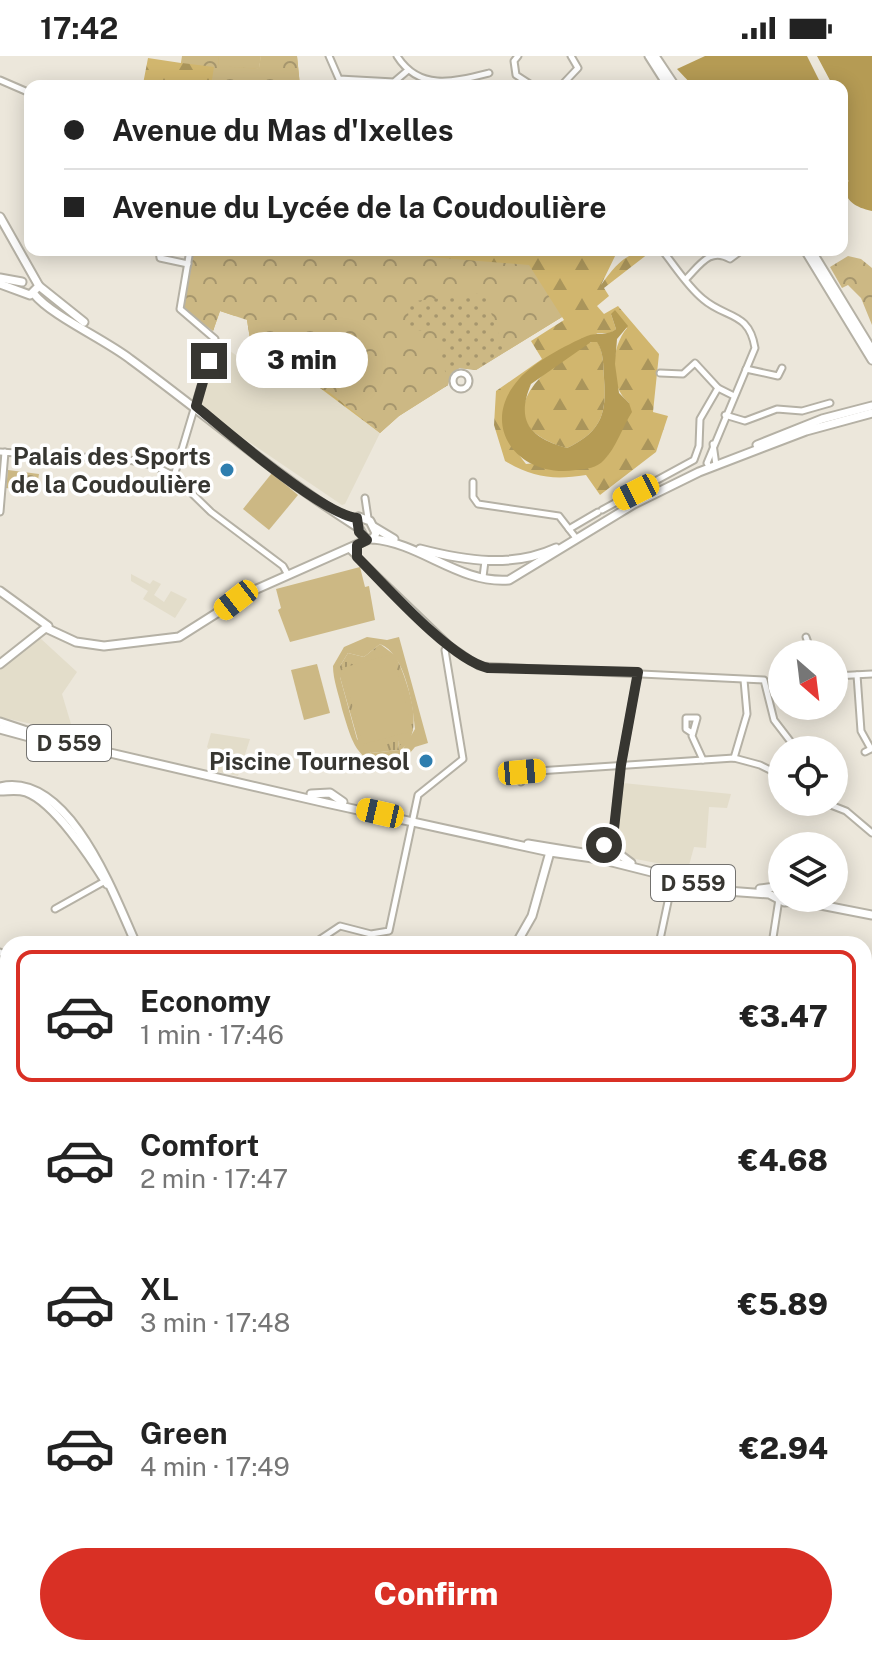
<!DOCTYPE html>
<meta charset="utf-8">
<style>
body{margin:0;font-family:"Public Sans",sans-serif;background:#f2f2f2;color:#222;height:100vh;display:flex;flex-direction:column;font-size:30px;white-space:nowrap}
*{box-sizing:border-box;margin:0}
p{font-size:26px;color:#767676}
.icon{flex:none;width:44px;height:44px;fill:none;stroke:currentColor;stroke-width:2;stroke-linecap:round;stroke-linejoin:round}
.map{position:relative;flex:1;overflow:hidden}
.panel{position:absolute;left:0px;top:880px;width:872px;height:720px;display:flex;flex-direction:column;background:#fff;border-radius:24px 24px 0 0;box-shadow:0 4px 20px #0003}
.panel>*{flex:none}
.top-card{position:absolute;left:24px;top:24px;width:824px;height:176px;border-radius:16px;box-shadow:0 4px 20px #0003;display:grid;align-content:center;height:176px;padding:0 40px;background:#fff}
.needle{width:52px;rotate:152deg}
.tools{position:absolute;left:768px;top:584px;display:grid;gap:16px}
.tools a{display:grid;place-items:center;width:80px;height:80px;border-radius:50%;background:#fff;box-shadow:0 4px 20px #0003;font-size:40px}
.end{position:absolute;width:36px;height:36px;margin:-18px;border:10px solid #373631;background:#fff;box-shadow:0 0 0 4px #fff}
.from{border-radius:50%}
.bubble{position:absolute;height:56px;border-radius:28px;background:#fff;box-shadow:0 4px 20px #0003;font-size:26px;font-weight:800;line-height:56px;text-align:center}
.car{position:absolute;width:24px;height:48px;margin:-24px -12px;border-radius:10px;box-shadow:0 0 6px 2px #0007;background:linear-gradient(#f5c518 24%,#345 0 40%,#f5c518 0 76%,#345 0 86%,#f5c518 0)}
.top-card b{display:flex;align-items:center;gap:28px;height:76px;font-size:30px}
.top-card b+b{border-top:2px solid #e0e0e0}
.top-card i{width:20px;height:20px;background:#222}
ul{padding:14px 0 0;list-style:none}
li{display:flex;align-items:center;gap:24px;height:132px;margin:0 16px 12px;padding:0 24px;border:4px solid transparent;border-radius:16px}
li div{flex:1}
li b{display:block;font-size:30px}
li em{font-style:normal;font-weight:800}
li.active{border-color:#d93025}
li>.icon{width:72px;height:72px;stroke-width:1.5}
.action{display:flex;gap:16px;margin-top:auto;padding:16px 40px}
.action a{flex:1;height:92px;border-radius:48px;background:#d93025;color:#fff;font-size:32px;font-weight:800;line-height:92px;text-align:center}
.status{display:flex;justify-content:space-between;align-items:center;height:56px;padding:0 40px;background:#fff;direction:ltr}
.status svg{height:22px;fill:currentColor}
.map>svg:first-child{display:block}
.built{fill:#e3ddca}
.grass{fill:url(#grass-tufts)}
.forest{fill:url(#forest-firs);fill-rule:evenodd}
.park{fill:url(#park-crowns)}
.garden{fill:url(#garden-dots)}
.pitch{fill:#ccb884;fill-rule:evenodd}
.water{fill:#b59b54;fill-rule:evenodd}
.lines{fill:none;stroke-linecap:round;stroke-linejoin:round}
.stream{stroke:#b59b54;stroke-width:2}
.street-casing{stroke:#b5b1a5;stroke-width:9}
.secondary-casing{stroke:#b5b1a5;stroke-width:11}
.primary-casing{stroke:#b5b1a5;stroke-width:11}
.street{stroke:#fff;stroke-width:5}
.secondary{stroke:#fff;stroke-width:7}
.primary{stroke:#fff;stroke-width:7}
.route{stroke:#373631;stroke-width:10}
.poi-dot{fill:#2e7eaf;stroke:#fff;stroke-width:3}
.labels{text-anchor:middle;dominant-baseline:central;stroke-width:7;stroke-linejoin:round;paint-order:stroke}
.shield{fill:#fff;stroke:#73726f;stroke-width:2}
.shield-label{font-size:22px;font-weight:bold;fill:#373631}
.poi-label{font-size:24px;font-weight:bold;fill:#373631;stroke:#fff;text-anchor:end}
</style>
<div class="status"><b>17:42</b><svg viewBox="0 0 49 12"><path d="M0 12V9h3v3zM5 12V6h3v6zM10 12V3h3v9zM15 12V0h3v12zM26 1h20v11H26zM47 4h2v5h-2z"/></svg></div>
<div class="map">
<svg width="872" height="1600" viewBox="0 0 872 1600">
<defs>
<pattern id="grass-tufts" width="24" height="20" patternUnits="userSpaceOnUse" patternTransform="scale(2)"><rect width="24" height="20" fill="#ccb884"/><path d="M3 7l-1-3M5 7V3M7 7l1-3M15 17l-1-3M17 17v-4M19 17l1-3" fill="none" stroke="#a6966d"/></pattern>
<pattern id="forest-firs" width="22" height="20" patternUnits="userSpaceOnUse" patternTransform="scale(2)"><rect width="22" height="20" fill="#d1b66e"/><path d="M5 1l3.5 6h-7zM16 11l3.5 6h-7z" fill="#aa955b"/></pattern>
<pattern id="park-crowns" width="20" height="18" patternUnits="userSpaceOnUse" patternTransform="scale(2)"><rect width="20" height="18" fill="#ccb884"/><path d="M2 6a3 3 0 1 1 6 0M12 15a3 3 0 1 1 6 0" fill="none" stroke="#a6966d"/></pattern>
<pattern id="garden-dots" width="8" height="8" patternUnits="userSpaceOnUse" patternTransform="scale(2)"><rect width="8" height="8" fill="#ccb884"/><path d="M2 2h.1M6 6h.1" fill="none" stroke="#a6966d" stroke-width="1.8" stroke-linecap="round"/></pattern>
</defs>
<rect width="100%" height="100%" fill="#ece7db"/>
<!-- built -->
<g class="built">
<path d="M217,286l26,18 6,-3 80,35 51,41 -35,71 -3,1 -140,-95 -3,-5z"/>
<path d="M131,518l19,10 3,-4 8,4 -7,11 10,7 7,-11 16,8 -12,19 -32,-19 5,-8 -17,-10z"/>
<path d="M40,582l37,34 -15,22 9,30 -7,7 -64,-14v-48z"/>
<path d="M211,677l39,6 -12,37 -20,-4v-13l-11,-12z"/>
<path d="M623,727l108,11 -4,14 -18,-1 -3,41 -12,-1 -6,22 -63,-12 -6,-6 -2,-33z"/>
</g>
<!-- grass -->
<path class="grass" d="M380,588l16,12c10,23 31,75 6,93l-4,-8 1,9 -28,3 -12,-9 -19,-67v-11l8,-13 16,4z"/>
<!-- forest -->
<g class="forest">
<path d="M182,0h37l40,13 2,-13h36l3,30 -157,-2 5,-26 33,5z"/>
<path d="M202,194h418l-3,2 -16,33c14,-20 27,-35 52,-35l-49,38 5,8 -12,10 7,8 14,-8 41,48 -6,58 15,4 -12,36 -56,43 -14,-20c-32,5 -52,3 -81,-14l-11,-36 2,-34 46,-32 -11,-18 33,-21 -2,-3 -57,35 -98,-50 41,83 -49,31 -19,17 -108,-81 -19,6 -6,-38 35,-8 -47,4 -15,-5 -7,20zM611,258l16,14c-16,19 -19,58 2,75l-22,53 -81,8c-60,-74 15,-100 72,-131h13l5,-4z"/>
<path d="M597,285c7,12 6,24 7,37 3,36 -3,54 -37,70 -65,-18 -49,-59 -3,-90 10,-6 20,-16 33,-17z"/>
<path d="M0,1086l8,3 -2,340 -6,10z"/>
</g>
<!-- park -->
<g class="park">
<path d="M182,0h37l-1,9 41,4 2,-13h36l3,30h-89l3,-19 -32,-4z"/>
<path d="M193,194h207l4,5 125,10 33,52 -86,53 -16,-2 -8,4 -4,13 -49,31 -19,17 -51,-41 -76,-34 -6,-38 -27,-9 -7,20 -25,-18 -5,-9z"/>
<path d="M848,200l13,3 11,9v57l-11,-27 -13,-13 -6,3 -12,-21z"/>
<path d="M8,414l31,4 -3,18 -30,-4z"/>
</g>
<!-- garden -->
<path class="garden" d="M484,237l21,59 -29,18 -17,-2 -11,8 -12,-21 9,-26 -35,2 -3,-29z"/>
<!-- pitch -->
<g class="pitch">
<path d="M219,0h42l-2,13 -41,-3z"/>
<path d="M272,417l26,22 -29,35 -26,-21z"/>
<path d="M360,511l5,20 4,-1 6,34 -85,22 -12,-32 3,-2 -5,-19z"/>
<path d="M367,581l20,3 12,-3 29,106 -13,4 -11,13 -2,-4c-43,19 -50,-14 -60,-47 -3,-14 -9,-29 -9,-43l11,-19zM380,588c25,9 33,61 35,85l-12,20 -5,-8 1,9 -28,3 -14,-14 -17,-62v-11l8,-13 16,4z"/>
<path d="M393,598l20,77 -50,13 -21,-76z"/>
<path d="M317,608l13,49 -26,7 -13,-50z"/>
</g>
<!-- water -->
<g class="water">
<path d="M705,0h102l15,30h-129l-16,-17z"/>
<path d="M817,0h55v155c-17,-4 -26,-9 -29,-27l6,-3 -7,-4v-91h-9z"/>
<path d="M615,254l13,16 -11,13 -2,25 4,29 10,10 3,9c-9,14 -16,36 -28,48 -7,8 -18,9 -28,10 -57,9 -99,-44 -57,-91 15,-17 47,-34 68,-43 10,-4 21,0 29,-7l-5,-15zM591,286h6c7,11 6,23 7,36 3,36 -3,54 -37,70 -36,-10 -52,-26 -36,-64z"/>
</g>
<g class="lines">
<!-- stream -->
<path class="stream" d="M403,1597l1,3"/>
<defs>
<g id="street">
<path d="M329,0l10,23 55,3 13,-11"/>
<path d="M397,0c22,35 56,26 92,17"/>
<path d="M518,0l-4,5 2,14 17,11"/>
<path d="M0,24l30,13"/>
<path d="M561,30l17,-18 -7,-12"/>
<path d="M159,194l1,8 28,6"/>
<path d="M662,194c13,16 25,36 41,49 23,20 46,12 52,49l-48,115 3,5"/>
<path d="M686,223c14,-14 24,-32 44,-20l12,-9"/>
<path d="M746,313l32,7 4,-8"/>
<path d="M660,317l23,1 12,-11 23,25 16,8"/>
<circle cx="461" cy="325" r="8"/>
<path d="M725,359l20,6 32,-12 25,2 28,-8"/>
<path d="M713,388l3,21"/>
<path d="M0,396l129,8 24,5 21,11 37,36 72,54 5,9"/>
<path d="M174,420l41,-137 -35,-30 10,-59"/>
<path d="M473,426v15l5,7 81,12 17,22"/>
<path d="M365,442l3,20"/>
<path d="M602,454l92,-50 5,-14 1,-27 18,-31"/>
<path d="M0,456l5,-60"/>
<path d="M569,473l29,-17"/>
<path d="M348,492l102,98 29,20 285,14 10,40 23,30"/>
<path d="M483,521l2,-16"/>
<path d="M806,581l6,17"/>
<path d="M857,619l4,56 10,18 -6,3"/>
<path d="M834,620l38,-2"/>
<path d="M692,677l-6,-4v-11h11l-5,18 11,24"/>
<path d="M734,702l13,-44 -3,-34"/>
<path d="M521,726l1,-10 212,-14 26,7 22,11"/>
<path d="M823,746l23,9 26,22"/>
<path d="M811,790l2,-4"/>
<path d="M612,791l9,-82 17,-93"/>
<path d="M55,853l50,-28"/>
<path d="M313,888l27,-18 31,8 18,-3 29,-136 45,-36 -18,-109 5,-4"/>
<path d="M659,888l14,-66"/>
<path d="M772,888l7,-45"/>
<path d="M0,896l8,5"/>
<path d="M0,914l8,-13"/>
<path d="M864,1131l8,19"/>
<path d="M864,1307l8,20"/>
<path d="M0,1509l8,-4"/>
<path d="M0,1531l8,-6"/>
<path d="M441,1592l3,8"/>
<path d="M486,1592l2,8"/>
<path d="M64,1600v-8"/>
<path d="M241,1600v-8"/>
</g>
<g id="secondary">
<path d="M649,0l19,30"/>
<path d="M655,0l20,30"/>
<path d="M0,161l39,69 -9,9 -30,-11"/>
<path d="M805,194l67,110"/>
<path d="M811,194l61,100"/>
<path d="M0,222l22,4"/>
<path d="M39,230l45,36"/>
<path d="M34,238c18,22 70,45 96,65 75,55 147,117 226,167"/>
<path d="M757,389l65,-26 50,-13"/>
<path d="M359,461l11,4 6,12 -3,6h-8l-9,-16z"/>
<path d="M374,471l20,12"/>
<path d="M373,483c48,4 86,45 136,41l125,-76 65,-32 107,-41 66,-18"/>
<path d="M420,493c46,12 92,19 136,-1"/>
<path d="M0,535l48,35 -48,38"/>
<path d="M48,573l28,13 28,4 75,-9 71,-45 117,-52"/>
<path d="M0,731c69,-16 114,108 136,157"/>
<path d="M0,735c9,0 17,-2 26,1 28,10 65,66 81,92"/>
<path d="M516,888l16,-28 18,-64"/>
<path d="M864,1060l8,-3"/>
<path d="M0,1544l8,-7"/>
<path d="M0,1552l8,-6"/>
<path d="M0,1565l8,1"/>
<path d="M517,1592l25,8"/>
<path d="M846,1592l3,8"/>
</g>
<g id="primary">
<path d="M0,666l54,18 272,63 224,49 50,7 127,32 42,3 15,8 16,-1 72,14"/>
<path d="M0,673l66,18"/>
<path d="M311,738l19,-1 13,9"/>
<path d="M528,788l61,10 18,-9 24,18"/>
<path d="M760,833l22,-3"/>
</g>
</defs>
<!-- street casing -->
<use href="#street" class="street-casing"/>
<!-- secondary casing -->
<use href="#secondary" class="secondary-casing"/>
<!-- primary casing -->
<use href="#primary" class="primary-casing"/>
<!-- street -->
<use href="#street" class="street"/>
<!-- secondary -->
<use href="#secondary" class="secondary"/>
<!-- primary -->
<use href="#primary" class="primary"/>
</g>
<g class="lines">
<!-- route -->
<path class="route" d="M209,305l-13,45c30,25 126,108 161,112l2,14 8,8 -10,5v12c28,28 94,103 131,111l150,4 -17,93 -9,82 -8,-2"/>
</g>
<!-- markers -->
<g class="poi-dot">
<circle cx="227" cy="414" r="8"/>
<circle cx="426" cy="705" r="8"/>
</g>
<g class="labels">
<!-- shield labels -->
<g class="shield">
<rect x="27" y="669" width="84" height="36" rx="6"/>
<rect x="651" y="809" width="84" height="36" rx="6"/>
</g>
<g class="shield-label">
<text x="69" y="687">D 559</text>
<text x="693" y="827">D 559</text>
</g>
<!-- poi labels -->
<g class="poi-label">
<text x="211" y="400">Palais des Sports<tspan x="211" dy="28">de la Coudoulière</tspan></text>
<text x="410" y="705">Piscine Tournesol</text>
</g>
</g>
</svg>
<div class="tools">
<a><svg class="needle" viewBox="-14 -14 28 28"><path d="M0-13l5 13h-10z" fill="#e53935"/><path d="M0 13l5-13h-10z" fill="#767676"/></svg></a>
<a><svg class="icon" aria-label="locate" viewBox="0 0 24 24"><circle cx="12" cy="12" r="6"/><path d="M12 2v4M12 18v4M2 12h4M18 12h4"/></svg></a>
<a><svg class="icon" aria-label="layers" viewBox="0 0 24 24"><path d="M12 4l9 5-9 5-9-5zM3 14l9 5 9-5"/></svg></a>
</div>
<i class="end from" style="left:604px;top:789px"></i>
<i class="end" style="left:209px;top:305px"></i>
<div class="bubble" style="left:236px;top:276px;width:132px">3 min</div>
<i class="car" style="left:636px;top:436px;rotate:243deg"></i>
<i class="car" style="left:236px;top:544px;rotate:232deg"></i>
<i class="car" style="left:522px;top:716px;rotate:85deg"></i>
<i class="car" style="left:380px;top:757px;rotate:283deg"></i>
<div class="top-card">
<b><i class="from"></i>Avenue du Mas d'Ixelles</b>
<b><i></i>Avenue du Lycée de la Coudoulière</b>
</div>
<section class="panel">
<ul>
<li class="active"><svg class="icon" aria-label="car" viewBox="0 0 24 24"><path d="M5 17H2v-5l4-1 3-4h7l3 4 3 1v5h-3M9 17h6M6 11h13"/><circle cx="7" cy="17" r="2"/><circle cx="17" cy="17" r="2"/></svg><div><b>Economy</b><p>1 min · 17:46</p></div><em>€3.47</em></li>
<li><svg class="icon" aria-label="car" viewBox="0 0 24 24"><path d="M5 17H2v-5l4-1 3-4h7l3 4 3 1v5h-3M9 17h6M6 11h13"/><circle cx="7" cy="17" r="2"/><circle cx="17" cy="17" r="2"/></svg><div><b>Comfort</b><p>2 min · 17:47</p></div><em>€4.68</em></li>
<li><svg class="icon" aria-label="car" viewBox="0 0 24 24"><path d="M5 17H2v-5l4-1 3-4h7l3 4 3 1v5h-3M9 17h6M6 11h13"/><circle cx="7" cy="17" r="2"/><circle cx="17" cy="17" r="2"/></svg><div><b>XL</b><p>3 min · 17:48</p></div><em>€5.89</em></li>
<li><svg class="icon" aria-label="car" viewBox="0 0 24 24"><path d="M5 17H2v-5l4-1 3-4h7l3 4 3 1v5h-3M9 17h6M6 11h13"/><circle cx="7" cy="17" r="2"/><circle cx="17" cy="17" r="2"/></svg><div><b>Green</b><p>4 min · 17:49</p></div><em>€2.94</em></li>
</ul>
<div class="action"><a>Confirm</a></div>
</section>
</div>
